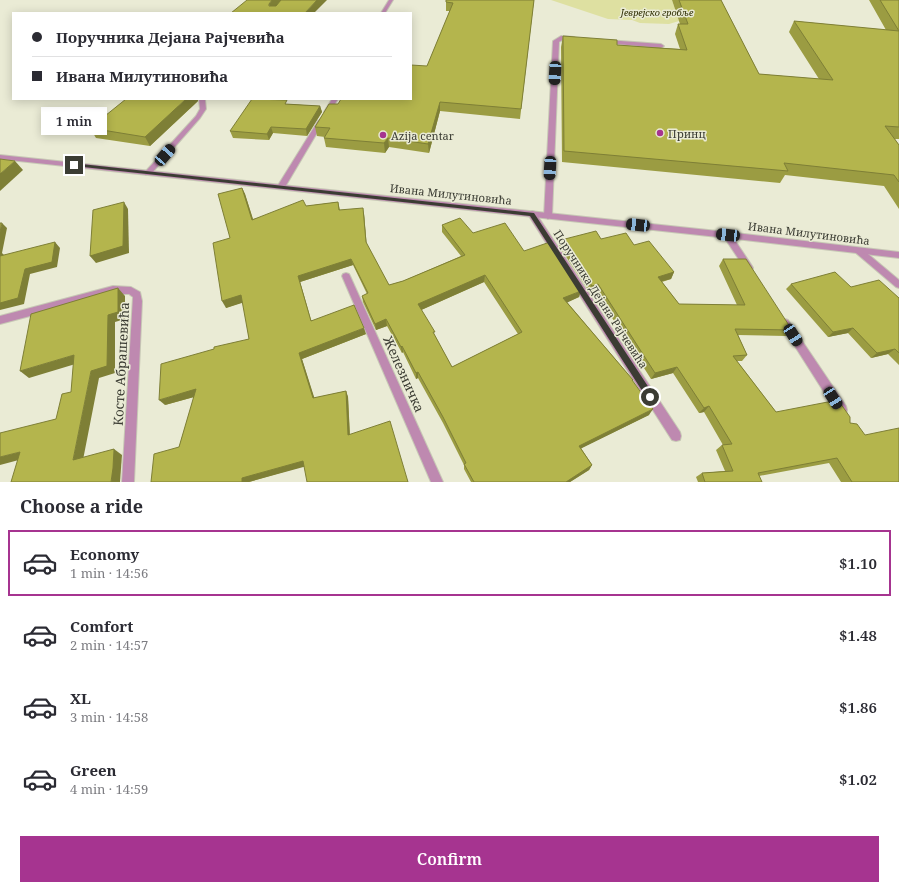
<!DOCTYPE html>
<meta charset="utf-8">
<style>
body{margin:0;font-family:"Noto Serif",serif;background:#f2f2f3;color:#2b2b33;height:100vh;display:flex;flex-direction:column;font-size:15px;white-space:nowrap}
*{box-sizing:border-box;margin:0}
p{font-size:13px;color:#7c7c81}
.icon{flex:none;width:22px;height:22px;fill:none;stroke:currentColor;stroke-width:2;stroke-linecap:round;stroke-linejoin:round}
.map{position:relative;height:482px;overflow:hidden}
.drawer{display:flex;flex-direction:column;background:#fff;flex:1}
.drawer>*{flex:none}
.banner{position:absolute;left:12px;top:12px;width:400px;height:88px;border-radius:0px;box-shadow:0 2px 10px #0003;display:grid;align-content:center;height:88px;padding:0 20px;background:#fff}
.end{position:absolute;width:18px;height:18px;margin:-9px;border:5px solid #3b3c33;background:#fff;box-shadow:0 0 0 2px #fff}
.from{border-radius:50%}
.bubble{position:absolute;height:28px;border-radius:0px;background:#fff;box-shadow:0 2px 10px #0003;font-size:13px;font-weight:600;line-height:28px;text-align:center}
.car{position:absolute;width:12px;height:24px;margin:-12px -6px;border-radius:5px;box-shadow:0 0 3px 1px #0007;background:linear-gradient(#222 24%,#8ab4d8 0 40%,#222 0 76%,#8ab4d8 0 86%,#222 0)}
.banner b{display:flex;align-items:center;gap:14px;height:38px;font-size:15px}
.banner b+b{border-top:1px solid #e1e1e2}
.banner i{width:10px;height:10px;background:#2b2b33}
ul{padding:0;list-style:none}
li{display:flex;align-items:center;gap:12px;height:66px;margin:0 8px 6px;padding:0 12px;border:2px solid transparent;border-radius:0px}
li div{flex:1}
li b{display:block;font-size:15px}
li em{font-style:normal;font-weight:600}
li.selected{border-color:#a63490}
li>.icon{width:36px;height:36px;stroke-width:1.5}
h2{padding:0 20px;font-size:18px;line-height:48px}
.button{display:flex;gap:8px;margin-top:auto;padding:8px 20px}
.button a{flex:1;height:46px;border-radius:0px;background:#a63490;color:#fff;font-size:16px;font-weight:600;line-height:46px;text-align:center}
.map>svg:first-child{display:block}
.green{fill:#dee0a1}
.lines{fill:none;stroke-linecap:round;stroke-linejoin:round}
.service-casing{stroke:#c7c8b5;stroke-width:2}
.minor-casing{stroke:#c7c8b5;stroke-width:2}
.tertiary-casing{stroke:#c7c8b5;stroke-width:2}
.service{fill:#be89b0;fill-rule:evenodd}
.minor{fill:#be89b0;fill-rule:evenodd}
.tertiary{fill:#be89b0;fill-rule:evenodd}
.wall{fill:#9b9c42;fill-rule:evenodd}
.shaded-wall{fill:#7e7f36}
.building{fill:#b4b54d;stroke:#7e7f36;fill-rule:evenodd}
.route{fill:#3b3c33}
.poi-dot{fill:#a63490;stroke:#eaebd5;stroke-width:1.5}
.labels{text-anchor:middle;dominant-baseline:central;stroke-width:3;stroke-linejoin:round;paint-order:stroke}
.far-park-label{font-size:9px;font-style:italic;fill:#2d2d00;stroke:#eaebd5}
.poi-label{font-size:11px;fill:#3b3c33;stroke:#eaebd5;text-anchor:start}
.street-label{font-size:11px;fill:#3b3c33;stroke:#eaebd5}
.near-street-label{font-size:13px;fill:#3b3c33;stroke:#eaebd5}
</style>
<div class="map">
<svg width="899" height="482" viewBox="0 0 899 482">
<rect width="100%" height="100%" fill="#eaebd5"/>
<!-- green -->
<path class="green" d="M551,0h121l7,21 -10,3 -29,-1 -8,-3 -24,-1z"/>
<g class="lines">
<defs>
<g id="service">
<path d="M389,0h4l-8,13h-4z"/>
<path d="M561,36l13,1 3,2c-6,3 -13,-1 -18,3l-7,174 -4,3 -4,-3 9,-175z"/>
<path d="M607,40l54,4 3,2 -3,2 -56,-5 -1,-1z"/>
<path d="M199,99h6l1,10 -6,9 -50,57h-4l-2,-2 2,-2 50,-55 4,-7z"/>
<path d="M332,99h6l-9,14h-4l-1,-1z"/>
<path d="M321,119l3,2 -39,66 -4,2h-3l-1,-2 41,-66z"/>
</g>
<g id="minor">
<path d="M532,211l3,1 145,220 1,4 -1,4 -4,1 -4,-1 -143,-224 -1,-2z"/>
<path d="M727,232l3,1 22,33 1,2 -1,2h-6l-22,-33 -1,-2z"/>
<path d="M859,248l3,1 37,31v8l-3,-1 -40,-34 -1,-2 1,-2z"/>
<path d="M346,273l3,1 1,2 93,206h-12l-89,-206 1,-2z"/>
<path d="M113,286l18,1 9,5 2,9 -8,181h-12l11,-185 -4,-3h-16l-113,30v-8z"/>
<path d="M785,319l3,1 58,86 1,4 -1,4 -4,1 -4,-1 -56,-88 -2,-3 2,-3z"/>
</g>
<path id="tertiary" d="M0,155l727,77 172,20v6l-172,-20 -727,-79z"/>
</defs>
<!-- service casing -->
<use href="#service" class="service-casing"/>
<!-- minor casing -->
<use href="#minor" class="minor-casing"/>
<!-- tertiary casing -->
<use href="#tertiary" class="tertiary-casing"/>
<!-- service -->
<use href="#service" class="service"/>
<!-- minor -->
<use href="#minor" class="minor"/>
<!-- tertiary -->
<use href="#tertiary" class="tertiary"/>
</g>
<!-- wall -->
<g class="wall">
<path d="M446,0h88l-14,119 -80,-8 -11,42 -40,-6 -4,6 -59,-6 -2,-9 1,-1 -8,-1 -2,-9 23,-23 89,-38 23,-55h-4z"/>
<path d="M672,0h49l38,74 60,5 -30,-47 5,-11 92,9 -17,-30h30v139h-4l4,6v64l-15,-23 -99,-11 -5,8 -218,-21 -1,-115 2,-11 54,9 63,4 -5,-15 3,-10h2z"/>
<path d="M198,101l-48,45 -54,-8 -6,-10z"/>
<path d="M288,104l32,2 2,6 -15,24 -34,-3 -4,7 -36,-2 -3,-7z"/>
<path d="M242,188l3,6 8,25 53,-13 32,-4 2,8 24,4 2,29 23,42 14,-4 58,-25 -19,-24v-7l31,8 51,18 55,46 -12,5 66,78 -1,1 17,34 -68,33 11,17 -3,5 -19,12h-99l-7,-13v-4l-21,-42 -25,-45 -2,1 -13,-27 -1,1 -15,-27 -11,4 -13,-28 -1,-6 5,-2 -14,-29 -53,17 11,38 55,14 -64,25 12,39 32,-7 2,6 2,38 -46,31 -55,16 -70,-35 15,-50 -29,8 84,-66 -6,-37 -17,6 4,-70zM484,282l34,52 -66,33 -31,-57z"/>
<path d="M601,239l33,6 40,27 -3,7 -9,3 17,22 58,1 -18,-39 4,-7 69,71 -6,6 -48,-1 9,20 -5,6h-5l39,51 74,11 49,59h-58l-12,-19 -70,13 3,6h-64l-2,-5 6,-4 23,-2 -9,-21 6,-5h1l-19,-33 -5,1 -26,-40 -22,6 -56,-88 -5,2 -31,-47 2,-6z"/>
<path d="M791,284l60,3 48,11v67l-11,-11 -17,4 -23,-25 -20,4 -42,-48z"/>
</g>
<!-- shaded-wall -->
<g class="shaded-wall">
<path d="M272,0h11l-12,12 -2,-8z"/>
<path d="M317,0h10l-13,13h-9z"/>
<path d="M186,99h12v2l-48,45 -5,-9z"/>
<path d="M440,102v9l-11,42 -1,-9z"/>
<path d="M320,106l2,6 -15,24 -1,-7z"/>
<path d="M271,127l2,6 -4,7 -2,-6z"/>
<path d="M388,138l1,9 -4,6 -1,-10z"/>
<path d="M15,161l8,9 -23,21v-17z"/>
<path d="M242,188l3,6 10,32 -3,-6z"/>
<path d="M124,202l4,7 1,44 -33,10 -6,-7z"/>
<path d="M363,208l1,6 3,34 -1,-6z"/>
<path d="M2,223l5,5 -5,25 4,4 -6,1v-26z"/>
<path d="M55,242l5,6 -3,19 -27,7 -6,30 -24,6v-7l25,-34z"/>
<path d="M351,259l2,6 -53,17 13,45 -15,-51z"/>
<path d="M674,272l-3,7 -16,4 3,-6z"/>
<path d="M485,275l-1,7 -65,29 -1,-7z"/>
<path d="M598,284l-3,7 -5,2 2,-7z"/>
<path d="M118,288l7,8v23l-10,3v51l-16,5 -17,87 -9,-5 18,-89 17,-56z"/>
<path d="M581,291l-2,6 -17,8 1,-7z"/>
<path d="M241,295l4,7 -19,6 -4,-7z"/>
<path d="M386,319l1,7 -11,4 -1,-6z"/>
<path d="M364,328l2,6 -64,25 14,44 -3,-5 -14,-45z"/>
<path d="M853,328l-5,5 -20,4 5,-5z"/>
<path d="M402,346l1,6 -1,1 -1,-6z"/>
<path d="M895,349l-7,5 -17,4 6,-5z"/>
<path d="M74,355l8,7 -53,16 -9,-7z"/>
<path d="M677,367l-4,6 -22,6 4,-6z"/>
<path d="M418,372v6l-2,1v-6z"/>
<path d="M196,389l5,6 -36,10 -6,-5z"/>
<path d="M346,391l2,6 2,44 -2,-6z"/>
<path d="M709,406l-5,6 -5,1 5,-5z"/>
<path d="M653,409l-4,6 -73,36 3,-5z"/>
<path d="M114,449l8,6 -2,27h-9z"/>
<path d="M20,452l10,5 -30,8v-8z"/>
<path d="M303,461l4,5 -58,16h-7v-4z"/>
<path d="M592,465l-3,5 -19,12h-4z"/>
</g>
<!-- building -->
<g class="building">
<path d="M247,0h25l-3,4v2h7l5,-6h36l-12,13h-74z"/>
<path d="M446,0h88l-13,109 -81,-7 -12,42 -40,-6 -4,5 -60,-5 6,-10 -15,-1 14,-23h9l3,-5h70v-34l16,1 26,-63 -7,-1z"/>
<path d="M679,0h42l38,74 74,6 -39,-59 105,10v96l-14,-1 14,19v37l-5,-7 -110,-12 4,8 -224,-20 -1,-115 54,4v5l70,5 -9,-26h10z"/>
<path d="M880,0h19v31z"/>
<path d="M126,99h60l-41,38 -55,-9z"/>
<path d="M252,99l35,1 -2,4 35,2 -14,23 -35,-2 -4,7 -37,-3z"/>
<path d="M0,159l15,2 -15,13z"/>
<path d="M242,188l10,32 51,-20 3,6 32,-4 1,8 24,-2 3,34 23,43 14,-4 62,-26 -23,-30 18,-7 13,15 32,-10 19,28 26,-9 31,49 -18,7 70,82h-1l21,29 -74,37 13,19 -26,17h-92l-10,-18 2,-1 -23,-46 -25,-45 -2,1 -14,-27 -1,1 -15,-28 -11,5 -13,-28 6,-3 -17,-34 -53,17 13,45 43,-16 10,23 -65,25 14,45 33,-7 2,44 42,-14 18,61h-101l-4,-21 -61,17v4h-91l3,-28 25,-7 17,-58 -37,11 2,-36 53,-15v-2l35,-8 -8,-44 -19,6 -9,-58 17,-5 -12,-44zM485,275l37,57 -70,35 -19,-35h2l-17,-28z"/>
<path d="M124,202l-1,44 -33,10 3,-46z"/>
<path d="M0,223h2l-2,9z"/>
<path d="M596,231l5,8 25,-6 8,12 15,-4 25,31 -16,5 21,27 66,1 -22,-46h23l46,71 -57,-1 12,26 -14,1 43,56 62,-12 12,17v6l7,1 8,11 34,-7v54h-47l-15,-24 -79,15 4,9h-57l-3,-9 31,-2 -11,-26 10,-1 -23,-38 -5,2 -27,-41 -22,6 -57,-89 -6,2 -31,-46z"/>
<path d="M55,242l-3,20 -27,7 -7,29 -18,5v-47z"/>
<path d="M835,272l16,15 28,-7 20,18v55l-4,-4 -18,4 -24,-25 -20,4 -42,-48z"/>
<path d="M118,288v24l-10,3 -1,51 -16,5 -18,89 41,-11 -1,19 -2,14h-100l9,-30 -20,5v-24l56,-14 6,-25 9,-2 3,-37 -54,16 11,-57z"/>
</g>
<!-- route -->
<path class="route" d="M72,163l462,50 121,184 -5,4 -2,-1 -118,-184 -456,-50h-2z"/>
<!-- markers -->
<g class="poi-dot">
<circle cx="660" cy="133" r="4"/>
<circle cx="383" cy="135" r="4"/>
</g>
<g class="labels">
<!-- far-park labels -->
<g class="far-park-label">
<text x="657" y="12">Јеврејско гробље</text>
</g>
<!-- poi labels -->
<g class="poi-label">
<text x="668" y="133">Принц</text>
<text x="391" y="135">Azija centar</text>
</g>
<!-- street labels -->
<g class="street-label">
<text transform="translate(451 194) rotate(6)">Ивана Милутиновића</text>
<text transform="translate(809 233) rotate(7)">Ивана Милутиновића</text>
<text transform="translate(601 299) rotate(57)">Поручника Дејана Рајчевића</text>
</g>
<!-- near-street labels -->
<g class="near-street-label">
<text transform="translate(121 364) rotate(-87)">Косте Абрашевића</text>
<text transform="translate(404 374) rotate(66)">Железничка</text>
</g>
</g>
</svg>
<i class="end from" style="left:650px;top:397px"></i>
<i class="end" style="left:74px;top:165px"></i>
<div class="bubble" style="left:41px;top:107px;width:66px">1 min</div>
<i class="car" style="left:555px;top:73px;rotate:183deg"></i>
<i class="car" style="left:165px;top:155px;rotate:41deg"></i>
<i class="car" style="left:550px;top:168px;rotate:183deg"></i>
<i class="car" style="left:638px;top:225px;rotate:276deg"></i>
<i class="car" style="left:728px;top:235px;rotate:276deg"></i>
<i class="car" style="left:793px;top:335px;rotate:147deg"></i>
<i class="car" style="left:833px;top:398px;rotate:147deg"></i>
<div class="banner">
<b><i class="from"></i>Поручника Дејана Рајчевића</b>
<b><i></i>Ивана Милутиновића</b>
</div>
</div>
<section class="drawer">
<h2>Choose a ride</h2>
<ul>
<li class="selected"><svg class="icon" aria-label="car" viewBox="0 0 24 24"><path d="M5 17H2v-5l4-1 3-4h7l3 4 3 1v5h-3M9 17h6M6 11h13"/><circle cx="7" cy="17" r="2"/><circle cx="17" cy="17" r="2"/></svg><div><b>Economy</b><p>1 min · 14:56</p></div><em>$1.10</em></li>
<li><svg class="icon" aria-label="car" viewBox="0 0 24 24"><path d="M5 17H2v-5l4-1 3-4h7l3 4 3 1v5h-3M9 17h6M6 11h13"/><circle cx="7" cy="17" r="2"/><circle cx="17" cy="17" r="2"/></svg><div><b>Comfort</b><p>2 min · 14:57</p></div><em>$1.48</em></li>
<li><svg class="icon" aria-label="car" viewBox="0 0 24 24"><path d="M5 17H2v-5l4-1 3-4h7l3 4 3 1v5h-3M9 17h6M6 11h13"/><circle cx="7" cy="17" r="2"/><circle cx="17" cy="17" r="2"/></svg><div><b>XL</b><p>3 min · 14:58</p></div><em>$1.86</em></li>
<li><svg class="icon" aria-label="car" viewBox="0 0 24 24"><path d="M5 17H2v-5l4-1 3-4h7l3 4 3 1v5h-3M9 17h6M6 11h13"/><circle cx="7" cy="17" r="2"/><circle cx="17" cy="17" r="2"/></svg><div><b>Green</b><p>4 min · 14:59</p></div><em>$1.02</em></li>
</ul>
<div class="button"><a>Confirm</a></div>
</section>
